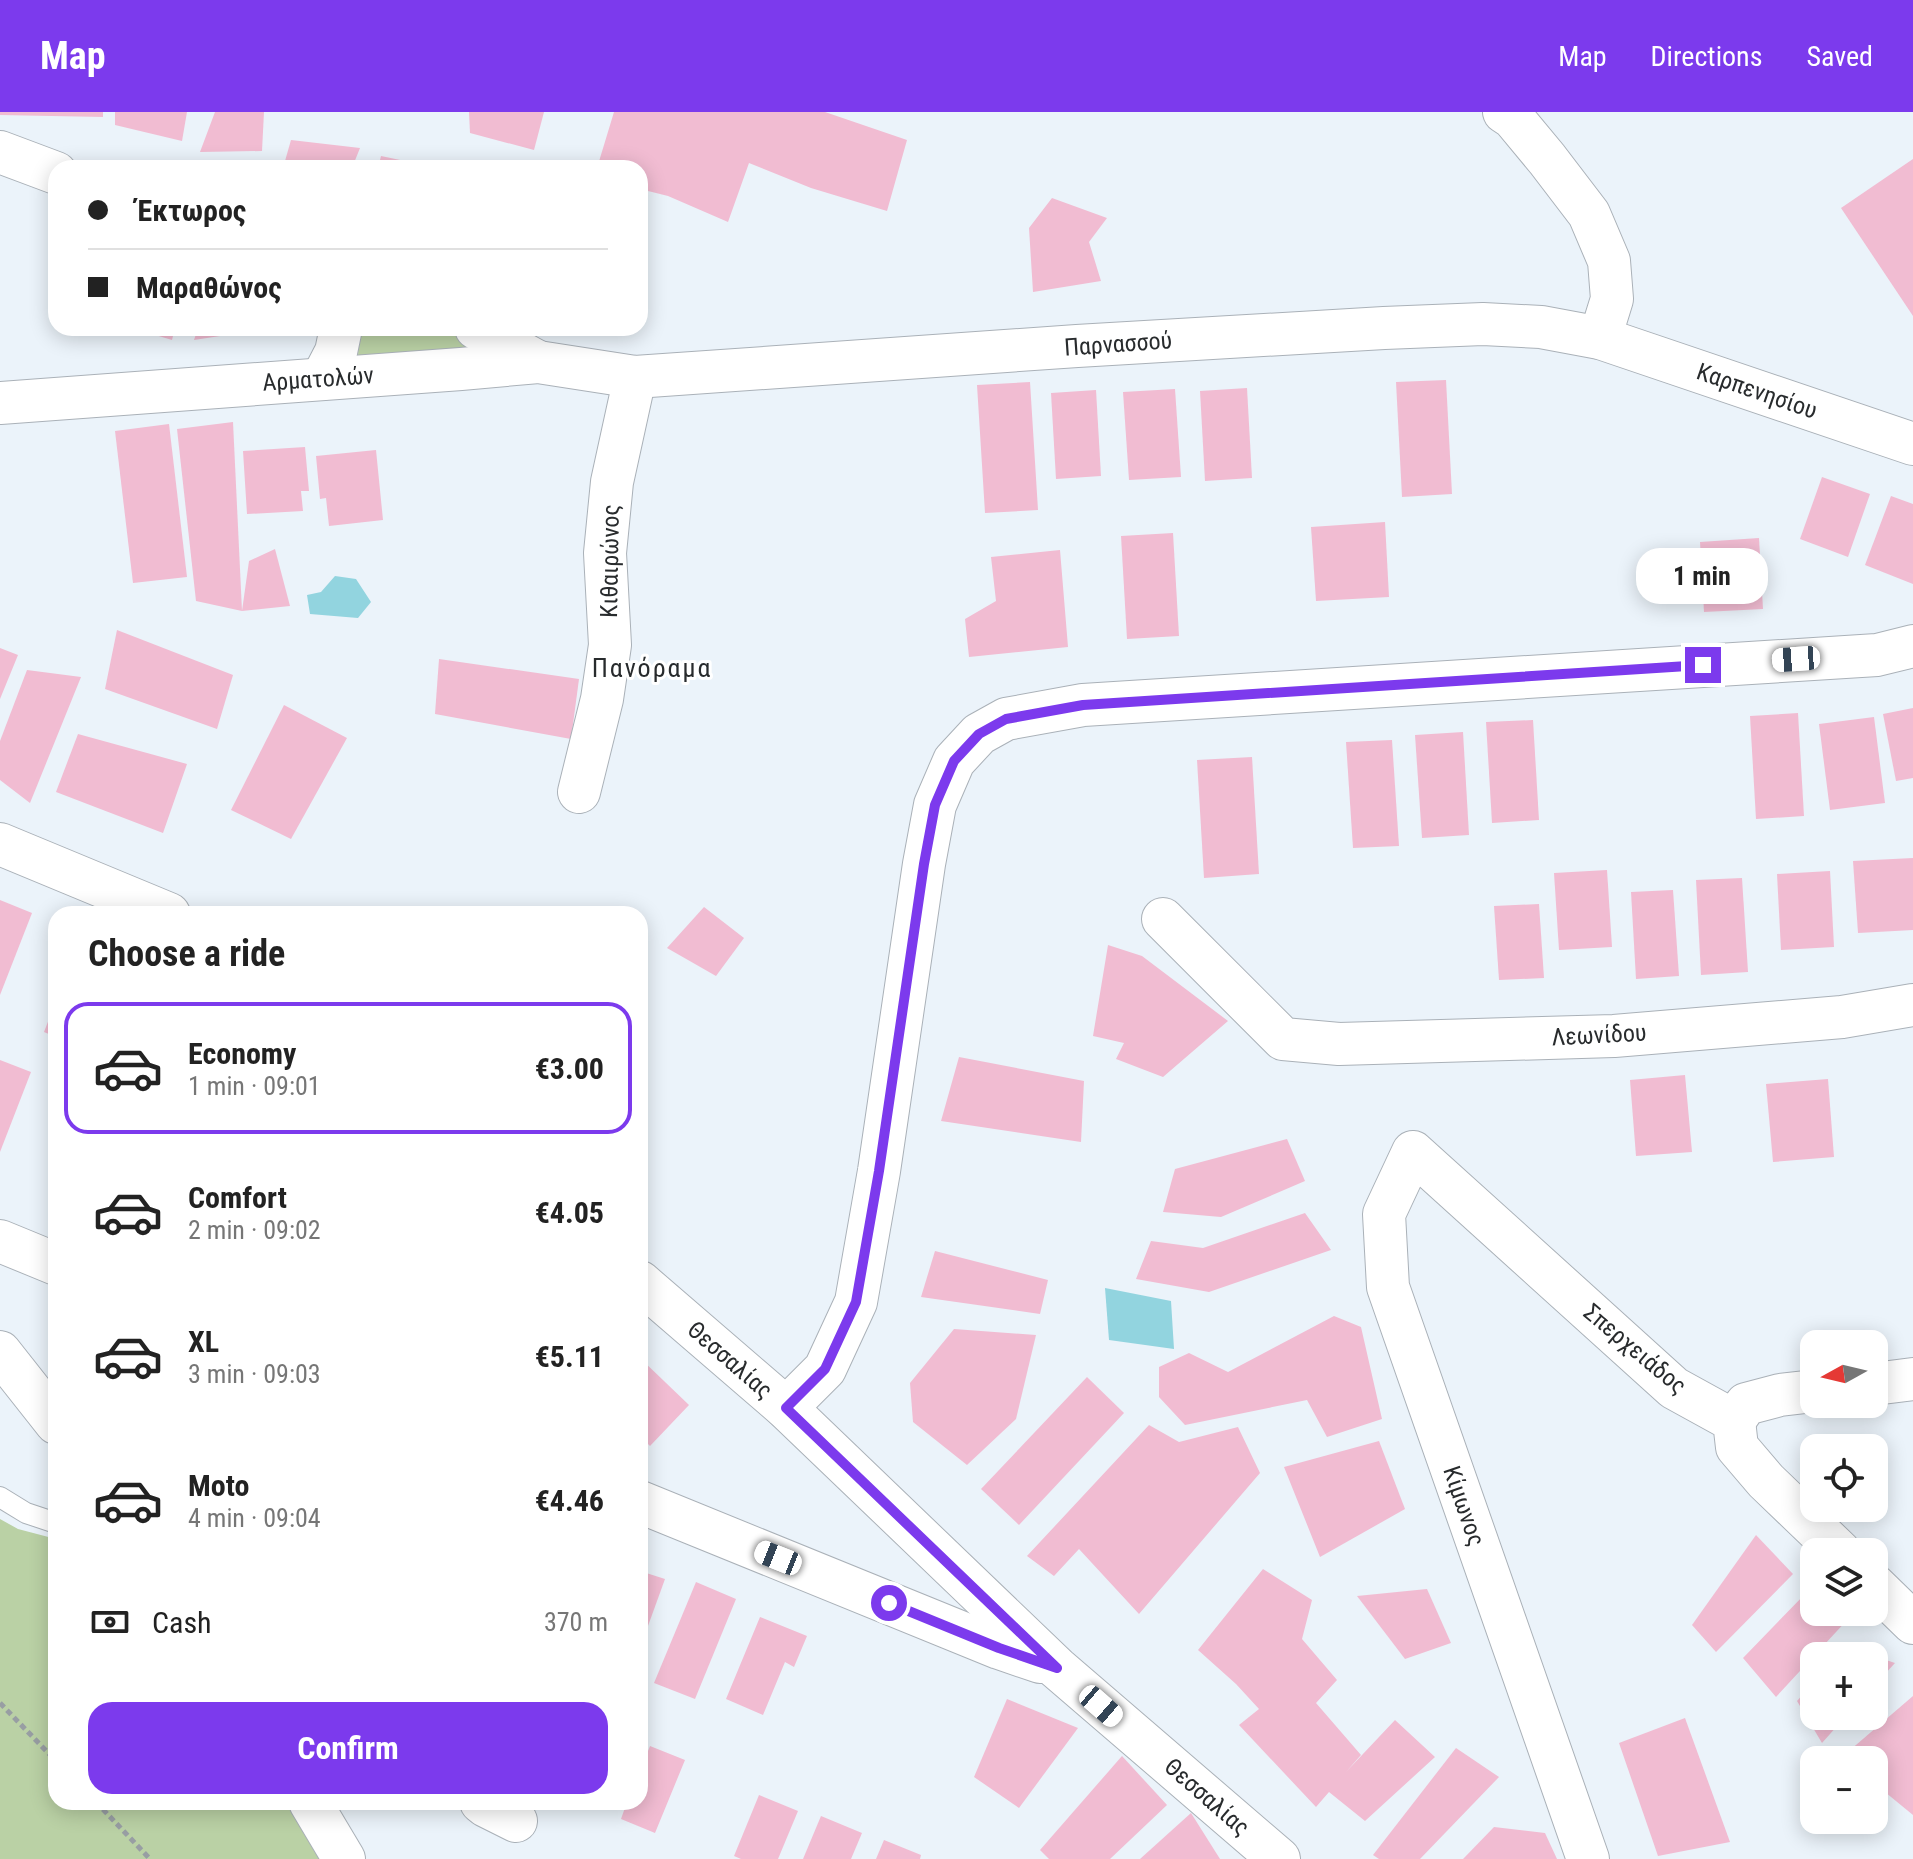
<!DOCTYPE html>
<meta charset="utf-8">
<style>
body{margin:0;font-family:"Roboto Condensed",sans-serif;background:#f2f2f2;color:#222;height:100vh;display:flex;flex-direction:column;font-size:30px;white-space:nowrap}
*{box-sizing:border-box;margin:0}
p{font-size:26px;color:#767676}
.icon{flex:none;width:44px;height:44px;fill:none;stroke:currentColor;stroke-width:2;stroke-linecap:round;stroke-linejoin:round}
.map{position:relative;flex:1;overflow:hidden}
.panel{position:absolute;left:48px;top:794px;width:600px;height:904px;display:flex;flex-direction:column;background:#fff;border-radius:24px;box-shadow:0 4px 20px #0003}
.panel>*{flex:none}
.guide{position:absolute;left:48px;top:48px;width:600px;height:176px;border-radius:24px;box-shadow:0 4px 20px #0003;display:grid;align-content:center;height:176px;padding:0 40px;background:#fff}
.needle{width:52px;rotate:262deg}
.tools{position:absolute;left:1800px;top:1218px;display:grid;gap:16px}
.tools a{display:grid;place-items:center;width:88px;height:88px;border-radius:16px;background:#fff;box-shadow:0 4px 20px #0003;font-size:40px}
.end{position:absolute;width:36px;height:36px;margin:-18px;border:10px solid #7c3aed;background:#fff;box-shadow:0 0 0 4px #fff}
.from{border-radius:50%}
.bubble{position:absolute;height:56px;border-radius:24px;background:#fff;box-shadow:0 4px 20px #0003;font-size:26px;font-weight:700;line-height:56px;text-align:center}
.car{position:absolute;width:24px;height:48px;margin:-24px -12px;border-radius:10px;box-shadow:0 0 6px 2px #0007;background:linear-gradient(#fff 24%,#345 0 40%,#fff 0 76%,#345 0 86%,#fff 0)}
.guide b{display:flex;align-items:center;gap:28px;height:76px;font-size:30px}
.guide b+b{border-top:2px solid #e0e0e0}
.guide i{width:20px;height:20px;background:#222}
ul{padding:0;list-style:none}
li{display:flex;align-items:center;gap:24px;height:132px;margin:0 16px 12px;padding:0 24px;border:4px solid transparent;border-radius:24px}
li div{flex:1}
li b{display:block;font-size:30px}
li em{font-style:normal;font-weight:700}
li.active{border-color:#7c3aed}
li>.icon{width:72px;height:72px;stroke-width:1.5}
h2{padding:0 40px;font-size:36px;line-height:96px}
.pay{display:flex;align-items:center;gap:20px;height:88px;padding:0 40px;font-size:30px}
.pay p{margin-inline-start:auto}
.button{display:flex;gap:16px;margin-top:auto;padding:16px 40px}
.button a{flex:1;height:92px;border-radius:24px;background:#7c3aed;color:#fff;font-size:32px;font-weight:700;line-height:92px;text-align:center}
header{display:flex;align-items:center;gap:48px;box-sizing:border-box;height:112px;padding:0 40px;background:#7c3aed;color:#fff}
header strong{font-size:38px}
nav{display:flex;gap:44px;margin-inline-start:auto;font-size:28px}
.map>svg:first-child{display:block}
.green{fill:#bad1a5}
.water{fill:#92d4df}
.building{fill:#f1bcd2}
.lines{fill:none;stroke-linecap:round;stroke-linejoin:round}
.lane-casing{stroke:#aab1b8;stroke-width:22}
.street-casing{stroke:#aab1b8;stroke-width:44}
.path{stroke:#989ea3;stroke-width:5;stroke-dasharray:6 4;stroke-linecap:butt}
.lane{stroke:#fff;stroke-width:20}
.street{stroke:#fff;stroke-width:42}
.route{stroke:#7c3aed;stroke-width:10}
.labels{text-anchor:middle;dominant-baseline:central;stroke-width:6;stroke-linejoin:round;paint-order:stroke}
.street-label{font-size:24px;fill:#282b2d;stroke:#fff}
.neighbourhood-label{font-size:26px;letter-spacing:2px;fill:#282b2d;stroke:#fff}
</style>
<header>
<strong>Map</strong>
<nav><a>Map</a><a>Directions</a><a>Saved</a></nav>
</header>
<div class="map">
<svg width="1913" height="1747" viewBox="0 0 1913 1747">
<rect width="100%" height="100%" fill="#ebf3fa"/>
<!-- green -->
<g class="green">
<path d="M359,216h78l20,7 10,9v4l-109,8z"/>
<path d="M0,1407l18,10 38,10v263h239l35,57h-330z"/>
</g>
<!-- water -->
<g class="water">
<path d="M335,464l21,3 15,23 -13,16 -48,-4 -3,-19 14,-3z"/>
<path d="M1105,1176l66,13 3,48 -65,-9z"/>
</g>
<!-- building -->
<g class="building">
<path d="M0,0h103v5l-103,-2z"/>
<path d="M115,0h72l-5,29 -67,-16z"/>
<path d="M215,0h49l-2,39 -62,1z"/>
<path d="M469,0h75l-10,38 -64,-17z"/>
<path d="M614,0h211l82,28 -20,71 -76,-23 -62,-25 -21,59 -60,-26 -28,-7v-21h-43z"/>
<path d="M291,28l69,8 -8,20h-69z"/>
<path d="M381,44l53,11v1h-56z"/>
<path d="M1913,47v157l-72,-108z"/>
<path d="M1052,86l55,20 -18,24 12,39 -68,11 -4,-64z"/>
<path d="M132,216h43l-3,12z"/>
<path d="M198,216h62v2l-66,10z"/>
<path d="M1446,268l6,114 -50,3 -6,-115z"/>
<path d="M1030,270l8,128 -53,3 -8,-128z"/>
<path d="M1247,276l5,90 -47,3 -5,-90z"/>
<path d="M1175,277l6,88 -52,3 -6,-88z"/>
<path d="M1096,278l5,86 -45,3 -5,-86z"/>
<path d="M233,310l9,189 -46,-10 -19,-172z"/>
<path d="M169,312l18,153 -54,6 -18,-152z"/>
<path d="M305,335l4,44h-8l2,20 -56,3 -4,-63z"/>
<path d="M376,338l7,70 -54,6 -3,-28 -6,1 -4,-43z"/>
<path d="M1822,365l48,17 -22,63 -48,-18z"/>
<path d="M1891,384l22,8v80l-48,-19z"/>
<path d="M1385,410l4,75 -73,4 -5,-74z"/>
<path d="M1173,421l6,103 -52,3 -6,-103z"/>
<path d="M1759,426l4,71 -59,3 -4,-70z"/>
<path d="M275,437l15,57 -48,5 7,-50z"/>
<path d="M1060,438l8,97 -99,10 -4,-38 31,-18 -5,-44z"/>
<path d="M117,518l116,45 -16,54 -112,-40z"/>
<path d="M0,536l18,7 -18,44z"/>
<path d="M439,547l140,20 -8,60 -136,-25z"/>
<path d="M27,558l54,7 -51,126 -30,-23v-39z"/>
<path d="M284,593l63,33 -56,101 -60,-29z"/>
<path d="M1913,596v70l-17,3 -13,-67z"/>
<path d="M1798,601l6,103 -48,3 -6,-103z"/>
<path d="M1874,605l11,86 -55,7 -11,-86z"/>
<path d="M1533,608l6,100 -47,3 -6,-101z"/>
<path d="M1463,620l6,103 -47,3 -7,-103z"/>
<path d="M78,622l109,30 -24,69 -107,-41z"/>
<path d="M1392,628l7,106 -46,2 -7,-106z"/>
<path d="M1252,645l7,117 -55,4 -7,-118z"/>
<path d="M1913,746v72l-55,3 -5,-72z"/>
<path d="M1607,758l5,77 -53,3 -5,-77z"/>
<path d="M1830,759l4,76 -53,3 -4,-76z"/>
<path d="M1742,766l6,94 -47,3 -5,-95z"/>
<path d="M1673,778l6,86 -43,3 -5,-87z"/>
<path d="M0,788l32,13 -32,82z"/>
<path d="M1539,792l5,74 -45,2 -5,-74z"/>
<path d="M704,795l40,31 -28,38 -49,-28z"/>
<path d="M1108,833l34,11 86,65 -65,56 -47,-18 8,-16 -31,-7z"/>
<path d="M56,889v36l-12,-5z"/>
<path d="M959,945l125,24 -3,61 -140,-21z"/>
<path d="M0,948l31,12 -31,80z"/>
<path d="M1685,963l7,77 -56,4 -6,-76z"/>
<path d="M1828,967l6,78 -61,5 -7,-78z"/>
<path d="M1287,1027l18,42 -84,36 -58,-5 12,-43z"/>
<path d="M1305,1101l26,37 -122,42 -73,-13 15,-38 52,7z"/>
<path d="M935,1139l113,29 -8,34 -119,-17z"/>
<path d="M1334,1204l27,11 21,92 -55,18 -20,-37 -122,25 -26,-28v-30l30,-14 39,19z"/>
<path d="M954,1217l82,6 -20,84 -49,46 -54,-43 -3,-39z"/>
<path d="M640,1246l49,47 -39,41 -10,-10z"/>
<path d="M1087,1265l37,36 -105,112 -38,-36z"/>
<path d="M1149,1313l30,17 59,-15 22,46 -121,141 -60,-65 -25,27 -27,-20z"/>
<path d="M1379,1329l26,68 -85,48 -36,-90z"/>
<path d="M1756,1423l37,39 -77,78 -24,-27z"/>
<path d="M1263,1457l49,31 -10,39 35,41 -21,23 45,52 -15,17 49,-52 40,37 -70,64 -36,-29 -13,15 -77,-82 20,-16 -23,-25 -38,-34z"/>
<path d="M640,1459l25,8 -25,69z"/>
<path d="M696,1470l40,17 -41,100 -41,-16z"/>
<path d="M1427,1477l24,54 -46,16 -48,-63z"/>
<path d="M1805,1482l9,5v13h23l12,6 -73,79 -33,-39z"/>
<path d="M760,1505l47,19 -13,31 -9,-5 -22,53 -37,-16z"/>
<path d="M1847,1535l25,8v1h-34z"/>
<path d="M1874,1544l21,7 -21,23z"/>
<path d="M1814,1570v34h32l-24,27 -25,-42z"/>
<path d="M1913,1584v119l-39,-32v-23h-29l-3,-3z"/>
<path d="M1007,1587l71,29 -59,80 -45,-31z"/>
<path d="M1685,1606l45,124 -72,14 -39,-113z"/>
<path d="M650,1634l35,14 -30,73 -34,-14 6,-17h13v-31z"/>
<path d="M1456,1636l43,29 -79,82h-41l-6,-4z"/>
<path d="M1122,1644l45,49 -57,54h-61l-9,-9z"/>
<path d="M759,1683l39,16 -20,48h-37l-7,-3z"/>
<path d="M1191,1701l29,46h-80z"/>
<path d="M821,1704l41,17 -11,26h-48z"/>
<path d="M1494,1715l51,6 12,26h-94z"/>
<path d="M884,1728l37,15 -1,4h-44z"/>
</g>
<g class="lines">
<defs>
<path id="lane" d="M0,1385l26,16 30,10"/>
<g id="street">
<path d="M1504,0l9,6 34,41 42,55 20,47 3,38 -12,39"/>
<path d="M0,40l56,21"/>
<path d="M476,216l62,34"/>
<path d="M322,267l14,-27 5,-24"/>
<path d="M0,291l461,-34 77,-7 97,15 442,-31 307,-18 99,-4 58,3 59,11 313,106"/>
<path d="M579,680l23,-93 8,-54 -5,-92 7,-71 23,-105"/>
<path d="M0,732l169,70"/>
<path d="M1163,807l120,120 56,5 275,-8 228,-19 71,-12"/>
<path d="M0,1129l56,23"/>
<path d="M640,1170l146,126 271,260 222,191"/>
<path d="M0,1240l56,71"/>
<path d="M1874,1272l39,-5"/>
<path d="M786,1296l39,-39 31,-67 23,-131 45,-307 11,-59 19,-44 25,-27 27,-15 77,-14 794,-50 36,-9"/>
<path d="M1734,1309l12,-17 34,-9 34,-4"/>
<path d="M640,1390l359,146 41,14"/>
<path d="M1874,1473l39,38"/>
<path d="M310,1690l34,57"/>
<path d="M481,1690l5,4 30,15"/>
<path d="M1588,1747l-200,-572 -4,-73 29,-62 261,236 60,33 3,26 29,34 74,71"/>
</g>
</defs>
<!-- lane casing -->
<use href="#lane" class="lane-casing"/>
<!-- street casing -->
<use href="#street" class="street-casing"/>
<!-- path -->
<g class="path">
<path d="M0,1591l56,58"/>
<path d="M96,1690l54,57"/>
</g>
<!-- lane -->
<use href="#lane" class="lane"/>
<!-- street -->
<use href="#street" class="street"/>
</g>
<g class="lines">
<!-- route -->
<path class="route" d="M889,1491l110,45 58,20 -271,-260 39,-39 31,-67 23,-131 45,-307 11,-59 19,-44 25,-27 27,-15 77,-14 620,-40"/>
</g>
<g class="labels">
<!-- street labels -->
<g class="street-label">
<text transform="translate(1118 232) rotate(-4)">Παρνασσού</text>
<text transform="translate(318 267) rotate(-4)">Αρματολών</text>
<text transform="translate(1757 279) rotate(19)">Καρπενησίου</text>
<text transform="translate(610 449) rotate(-89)">Κιθαιρώνος</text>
<text transform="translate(1599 923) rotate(-3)">Λεωνίδου</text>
<text transform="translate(1635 1237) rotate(40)">Σπερχειάδος</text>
<text transform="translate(730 1248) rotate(41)">Θεσσαλίας</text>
<text transform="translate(1464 1394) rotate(71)">Κίμωνος</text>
<text transform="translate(1207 1685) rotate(41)">Θεσσαλίας</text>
</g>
<!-- neighbourhood labels -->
<g class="neighbourhood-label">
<text x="652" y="556">Πανόραμα</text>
</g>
</g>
</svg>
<div class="tools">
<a><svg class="needle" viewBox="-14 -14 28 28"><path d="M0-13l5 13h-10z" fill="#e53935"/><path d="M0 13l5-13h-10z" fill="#767676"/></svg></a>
<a><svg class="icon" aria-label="locate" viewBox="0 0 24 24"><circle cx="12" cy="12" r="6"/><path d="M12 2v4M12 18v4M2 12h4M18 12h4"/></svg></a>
<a><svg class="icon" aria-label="layers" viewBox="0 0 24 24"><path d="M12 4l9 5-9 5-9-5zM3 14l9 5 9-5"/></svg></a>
<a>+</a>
<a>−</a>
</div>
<i class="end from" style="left:889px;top:1491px"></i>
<i class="end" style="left:1703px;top:553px"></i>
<div class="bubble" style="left:1636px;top:436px;width:132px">1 min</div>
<i class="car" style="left:1796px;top:547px;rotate:266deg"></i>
<i class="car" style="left:778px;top:1446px;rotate:292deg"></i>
<i class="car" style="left:1101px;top:1594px;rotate:131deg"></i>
<div class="guide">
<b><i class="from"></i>Έκτωρος</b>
<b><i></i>Μαραθώνος</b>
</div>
<section class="panel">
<h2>Choose a ride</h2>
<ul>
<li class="active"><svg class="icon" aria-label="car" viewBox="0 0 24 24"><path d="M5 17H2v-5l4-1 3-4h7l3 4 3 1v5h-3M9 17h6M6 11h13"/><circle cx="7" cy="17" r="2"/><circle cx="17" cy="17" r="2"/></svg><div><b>Economy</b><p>1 min · 09:01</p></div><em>€3.00</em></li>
<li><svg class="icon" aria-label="car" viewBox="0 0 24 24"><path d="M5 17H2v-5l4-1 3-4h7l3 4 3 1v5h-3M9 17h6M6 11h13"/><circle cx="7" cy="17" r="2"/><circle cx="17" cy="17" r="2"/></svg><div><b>Comfort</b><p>2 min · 09:02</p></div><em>€4.05</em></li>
<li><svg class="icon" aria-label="car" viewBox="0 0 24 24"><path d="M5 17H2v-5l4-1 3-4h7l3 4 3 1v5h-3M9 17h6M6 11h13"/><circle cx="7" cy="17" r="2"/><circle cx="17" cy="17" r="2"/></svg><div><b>XL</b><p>3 min · 09:03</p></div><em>€5.11</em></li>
<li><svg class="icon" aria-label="car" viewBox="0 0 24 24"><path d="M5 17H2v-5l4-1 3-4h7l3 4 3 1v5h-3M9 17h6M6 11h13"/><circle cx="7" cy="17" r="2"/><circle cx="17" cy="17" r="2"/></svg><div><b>Moto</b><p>4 min · 09:04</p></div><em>€4.46</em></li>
</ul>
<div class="pay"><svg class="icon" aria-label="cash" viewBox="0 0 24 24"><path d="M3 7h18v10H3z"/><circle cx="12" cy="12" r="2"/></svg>Cash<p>370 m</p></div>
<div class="button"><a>Confirm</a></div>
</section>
</div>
